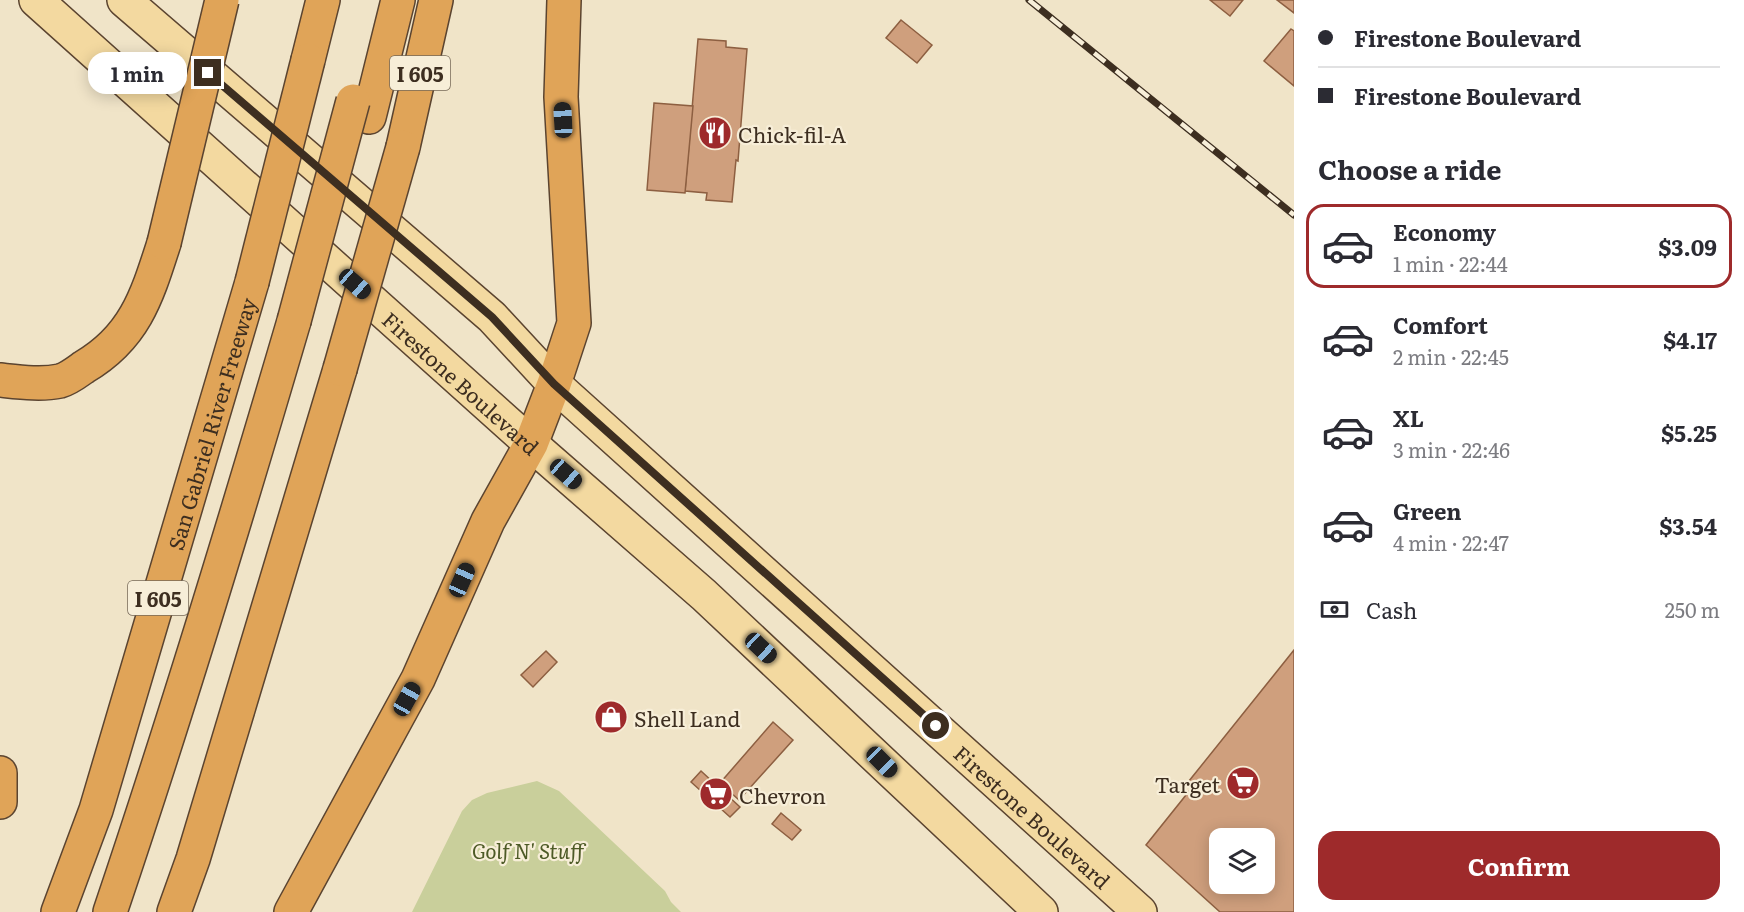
<!DOCTYPE html>
<meta charset="utf-8">
<style>
body{margin:0;font-family:Literata,serif;background:#f7f7f7;color:#2b2b33;height:100vh;display:flex;flex-direction:column;font-size:22px;white-space:nowrap}
*{box-sizing:border-box;margin:0}
p{font-size:20px;color:#7c7c81}
.icon{flex:none;width:33px;height:33px;fill:none;stroke:currentColor;stroke-width:2;stroke-linecap:round;stroke-linejoin:round}
.map{position:relative;flex:1;overflow:hidden}
.sheet{display:flex;flex-direction:column;background:#fff;width:450px}
.sheet>*{flex:none}
.banner{display:grid;align-content:center;height:132px;padding:0 24px;background:#fff}
.buttons{position:absolute;left:1209px;top:828px;display:grid;gap:12px}
.buttons a{display:grid;place-items:center;width:66px;height:66px;border-radius:12px;background:#fff;box-shadow:0 3px 15px #0003;font-size:30px}
.end{position:absolute;width:27px;height:27px;margin:-14px;border:8px solid #3d2e20;background:#fff;box-shadow:0 0 0 3px #fff}
.from{border-radius:50%}
.bubble{position:absolute;height:42px;border-radius:18px;background:#fff;box-shadow:0 3px 15px #0003;font-size:20px;font-weight:700;line-height:42px;text-align:center}
.car{position:absolute;width:18px;height:36px;margin:-18px -9px;border-radius:8px;box-shadow:0 0 4px 2px #0007;background:linear-gradient(#222 24%,#8ab4d8 0 40%,#222 0 76%,#8ab4d8 0 86%,#222 0)}
.banner b{display:flex;align-items:center;gap:21px;height:57px;font-size:22px}
.banner b+b{border-top:2px solid #e1e1e2}
.banner i{width:15px;height:15px;background:#2b2b33}
ul{padding:0;list-style:none}
li{display:flex;align-items:center;gap:18px;height:84px;margin:0 12px 9px;padding:0 12px;border:3px solid transparent;border-radius:18px}
li div{flex:1}
li b{display:block;font-size:22px}
li em{font-style:normal;font-weight:700}
li.selected{border-color:#9e2a2b}
li>.icon{width:54px;height:54px;stroke-width:1.5}
h2{padding:0 24px;font-size:27px;line-height:72px}
.pay{display:flex;align-items:center;gap:15px;height:66px;padding:0 24px;font-size:22px}
.pay p{margin-inline-start:auto}
.button{display:flex;gap:12px;margin-top:auto;padding:12px 24px}
.button a{flex:1;height:69px;border-radius:18px;background:#9e2a2b;color:#fff;font-size:24px;font-weight:700;line-height:69px;text-align:center}
main{display:flex;flex:1;min-height:0}
.map>svg:first-child{display:block}
.green{fill:#c9cf9b}
.building{fill:#cf9f7d;stroke:#8d5f41;stroke-width:1.5;fill-rule:evenodd}
.lines{fill:none;stroke-linecap:round;stroke-linejoin:round}
.primary-casing{stroke:#5b4430;stroke-width:36}
.motorway-casing{stroke:#5b4430;stroke-width:36}
.primary{stroke:#f3d9a0;stroke-width:33}
.motorway{stroke:#e0a458;stroke-width:33}
.rail-casing{stroke:#3d2e20;stroke-width:7}
.rail{stroke:#f7eed8;stroke-width:4.5;stroke-dasharray:14;stroke-linecap:butt}
.motorway-bridge-casing{stroke:#5b4430;stroke-width:36;stroke-linecap:butt}
.motorway-bridge{stroke:#e0a458;stroke-width:33}
.route{stroke:#3d2e20;stroke-width:8}
.labels{text-anchor:middle;dominant-baseline:central;stroke-width:4.5;stroke-linejoin:round;paint-order:stroke}
.shield{fill:#f7eed8;stroke:#756857;stroke-width:1.5}
.shield-label{font-size:20px;font-weight:bold;fill:#3d2e20}
.poi-label{font-size:21px;fill:#3d2e20;stroke:#f7eed8;text-anchor:start}
.street-label{font-size:21px;fill:#3d2e20;stroke:#f7eed8}
.park-label{font-size:21px;font-style:italic;fill:#4d5a26;stroke:#f7eed8}
</style>
<main>
<div class="map">
<svg width="1294" height="912" viewBox="0 0 1294 912">
<rect width="100%" height="100%" fill="#f0e4c8"/>
<!-- green -->
<path class="green" d="M537,781l22,10 106,100 6,11 10,10h-269l50,-101 10,-11 15,-7z"/>
<!-- building -->
<g class="building">
<path d="M1210,0h33l-13,16z"/>
<path d="M1277,0h17v13z"/>
<path d="M901,20l31,25 -15,18 -31,-25z"/>
<path d="M1291,29l3,2v55l-30,-25z"/>
<path d="M698,39l28,2v6l21,2 -9,112 -2,-1 -4,42 -26,-2 1,-7 -22,-2z"/>
<path d="M654,103l39,3 -8,87 -38,-3z"/>
<path d="M1294,650v262h-74l-74,-67 48,-60 -5,-4zM1220,838h44v46h-44z"/>
<path d="M546,651l11,11 -24,25 -12,-12z"/>
<path d="M773,722l20,18 -54,60 -19,-17z"/>
<path d="M701,771l39,36 -10,10 -39,-35z"/>
<path d="M781,813l20,17 -9,10 -20,-16z"/>
</g>
<g class="lines">
<defs>
<g id="primary">
<path id="s1" d="M36,0l495,444 173,151 337,317"/>
<path id="s2" d="M124,0l368,317 62,67 586,528"/>
</g>
<g id="motorway">
<path d="M308,60l15,-60"/>
<path d="M369,117l29,-117"/>
<path d="M403,147l33,-147"/>
<path d="M0,380c19,2 41,5 60,1 8,-2 17,-9 24,-14 51,-30 63,-71 80,-124"/>
<path d="M0,773v29"/>
<path id="s3" d="M58,912l38,-102 156,-528"/>
<path d="M110,912c66,-195 126,-393 184,-591"/>
<path d="M174,912l19,-53 147,-490"/>
<path d="M291,912l127,-233 70,-158 43,-77 23,-60 20,-61 -13,-226 3,-97"/>
</g>
</defs>
<!-- primary casing -->
<use href="#primary" class="primary-casing"/>
<!-- motorway casing -->
<use href="#motorway" class="motorway-casing"/>
<!-- primary -->
<use href="#primary" class="primary"/>
<!-- motorway -->
<use href="#motorway" class="motorway"/>
<defs>
<path id="rail" d="M1029,0l265,215"/>
</defs>
<!-- rail casing -->
<use href="#rail" class="rail-casing"/>
<!-- rail -->
<use href="#rail" class="rail"/>
<defs>
<g id="motorway-bridge">
<path d="M164,243l58,-243"/>
<path d="M252,282l56,-222"/>
<path d="M294,321l59,-220"/>
<path d="M340,369l63,-222"/>
</g>
</defs>
<!-- motorway-bridge casing -->
<use href="#motorway-bridge" class="motorway-bridge-casing"/>
<!-- motorway-bridge -->
<use href="#motorway-bridge" class="motorway-bridge"/>
</g>
<g class="lines">
<!-- route -->
<path class="route" d="M208,73l284,244 62,67 382,342"/>
</g>
<!-- icons -->
<defs>
<symbol id="restaurant-disc" viewBox="-11 -11 22 22"><circle r="9.5" fill="#9e2a2b" stroke="#f7eed8"/><path d="M-5-6h1v4h1v-4h1v4h1v-4h1v5L-1.5 .5V6h-2V.5L-5-1ZM5-6V6H3V1.5H1.5Q1.5-4 5-6Z" fill="#fff"/></symbol>
<symbol id="shop-disc" viewBox="-11 -11 22 22"><circle r="9.5" fill="#9e2a2b" stroke="#f7eed8"/><path d="M-5-2.5h2.3a2.7 3.5 0 0 1 5.4 0H5L5.5 6h-11ZM-1.5-2.5h3a1.5 2.3 0 0 0-3 0Z" fill="#fff"/></symbol>
<symbol id="supermarket-disc" viewBox="-11 -11 22 22"><circle r="9.5" fill="#9e2a2b" stroke="#f7eed8"/><path d="M-6-5.5h2.5l.6 2H6L4.5 2H-2.5L-4.4-4H-6ZM-1.5 3.2a1.3 1.3 0 1 0 .1 0ZM3 3.2a1.3 1.3 0 1 0 .1 0Z" fill="#fff"/></symbol>
</defs>
<g fill-rule="evenodd">
<use href="#restaurant-disc" x="696" y="114" width="38" height="38"/>
<use href="#shop-disc" x="592" y="698" width="38" height="38"/>
<use href="#supermarket-disc" x="1224" y="764" width="38" height="38"/>
<use href="#supermarket-disc" x="697" y="775" width="38" height="38"/>
</g>
<g class="labels">
<!-- shield labels -->
<g class="shield">
<rect x="390" y="56" width="60" height="34" rx="4.5"/>
<rect x="128" y="581" width="60" height="34" rx="4.5"/>
</g>
<g class="shield-label">
<text x="420" y="73">I 605</text>
<text x="158" y="598">I 605</text>
</g>
<!-- poi labels -->
<g class="poi-label">
<text x="738" y="133">Chick-fil-A</text>
<text x="634" y="717">Shell Land</text>
<text x="1220" y="783" text-anchor="end">Target</text>
<text x="739" y="794">Chevron</text>
</g>
<!-- street labels -->
<g class="street-label">
<text stroke="none"><textPath href="#s1" startOffset="572">Firestone Boulevard</textPath></text>
<text stroke="none"><textPath href="#s3" startOffset="512">San Gabriel River Freeway</textPath></text>
<text stroke="none"><textPath href="#s2" startOffset="1222">Firestone Boulevard</textPath></text>
</g>
<!-- park labels -->
<g class="park-label">
<text x="528" y="849">Golf N' Stuff</text>
</g>
</g>
</svg>
<div class="buttons">
<a><svg class="icon" aria-label="layers" viewBox="0 0 24 24"><path d="M12 4l9 5-9 5-9-5zM3 14l9 5 9-5"/></svg></a>
</div>
<i class="end from" style="left:936px;top:726px"></i>
<i class="end" style="left:208px;top:73px"></i>
<div class="bubble" style="left:88px;top:52px;width:99px">1 min</div>
<i class="car" style="left:563px;top:120px;rotate:357deg"></i>
<i class="car" style="left:355px;top:284px;rotate:131deg"></i>
<i class="car" style="left:566px;top:474px;rotate:131deg"></i>
<i class="car" style="left:462px;top:580px;rotate:24deg"></i>
<i class="car" style="left:761px;top:648px;rotate:133deg"></i>
<i class="car" style="left:407px;top:699px;rotate:29deg"></i>
<i class="car" style="left:882px;top:762px;rotate:135deg"></i>
</div>
<section class="sheet">
<div class="banner">
<b><i class="from"></i>Firestone Boulevard</b>
<b><i></i>Firestone Boulevard</b>
</div>
<h2>Choose a ride</h2>
<ul>
<li class="selected"><svg class="icon" aria-label="car" viewBox="0 0 24 24"><path d="M5 17H2v-5l4-1 3-4h7l3 4 3 1v5h-3M9 17h6M6 11h13"/><circle cx="7" cy="17" r="2"/><circle cx="17" cy="17" r="2"/></svg><div><b>Economy</b><p>1 min · 22:44</p></div><em>$3.09</em></li>
<li><svg class="icon" aria-label="car" viewBox="0 0 24 24"><path d="M5 17H2v-5l4-1 3-4h7l3 4 3 1v5h-3M9 17h6M6 11h13"/><circle cx="7" cy="17" r="2"/><circle cx="17" cy="17" r="2"/></svg><div><b>Comfort</b><p>2 min · 22:45</p></div><em>$4.17</em></li>
<li><svg class="icon" aria-label="car" viewBox="0 0 24 24"><path d="M5 17H2v-5l4-1 3-4h7l3 4 3 1v5h-3M9 17h6M6 11h13"/><circle cx="7" cy="17" r="2"/><circle cx="17" cy="17" r="2"/></svg><div><b>XL</b><p>3 min · 22:46</p></div><em>$5.25</em></li>
<li><svg class="icon" aria-label="car" viewBox="0 0 24 24"><path d="M5 17H2v-5l4-1 3-4h7l3 4 3 1v5h-3M9 17h6M6 11h13"/><circle cx="7" cy="17" r="2"/><circle cx="17" cy="17" r="2"/></svg><div><b>Green</b><p>4 min · 22:47</p></div><em>$3.54</em></li>
</ul>
<div class="pay"><svg class="icon" aria-label="cash" viewBox="0 0 24 24"><path d="M3 7h18v10H3z"/><circle cx="12" cy="12" r="2"/></svg>Cash<p>250 m</p></div>
<div class="button"><a>Confirm</a></div>
</section>
</main>
